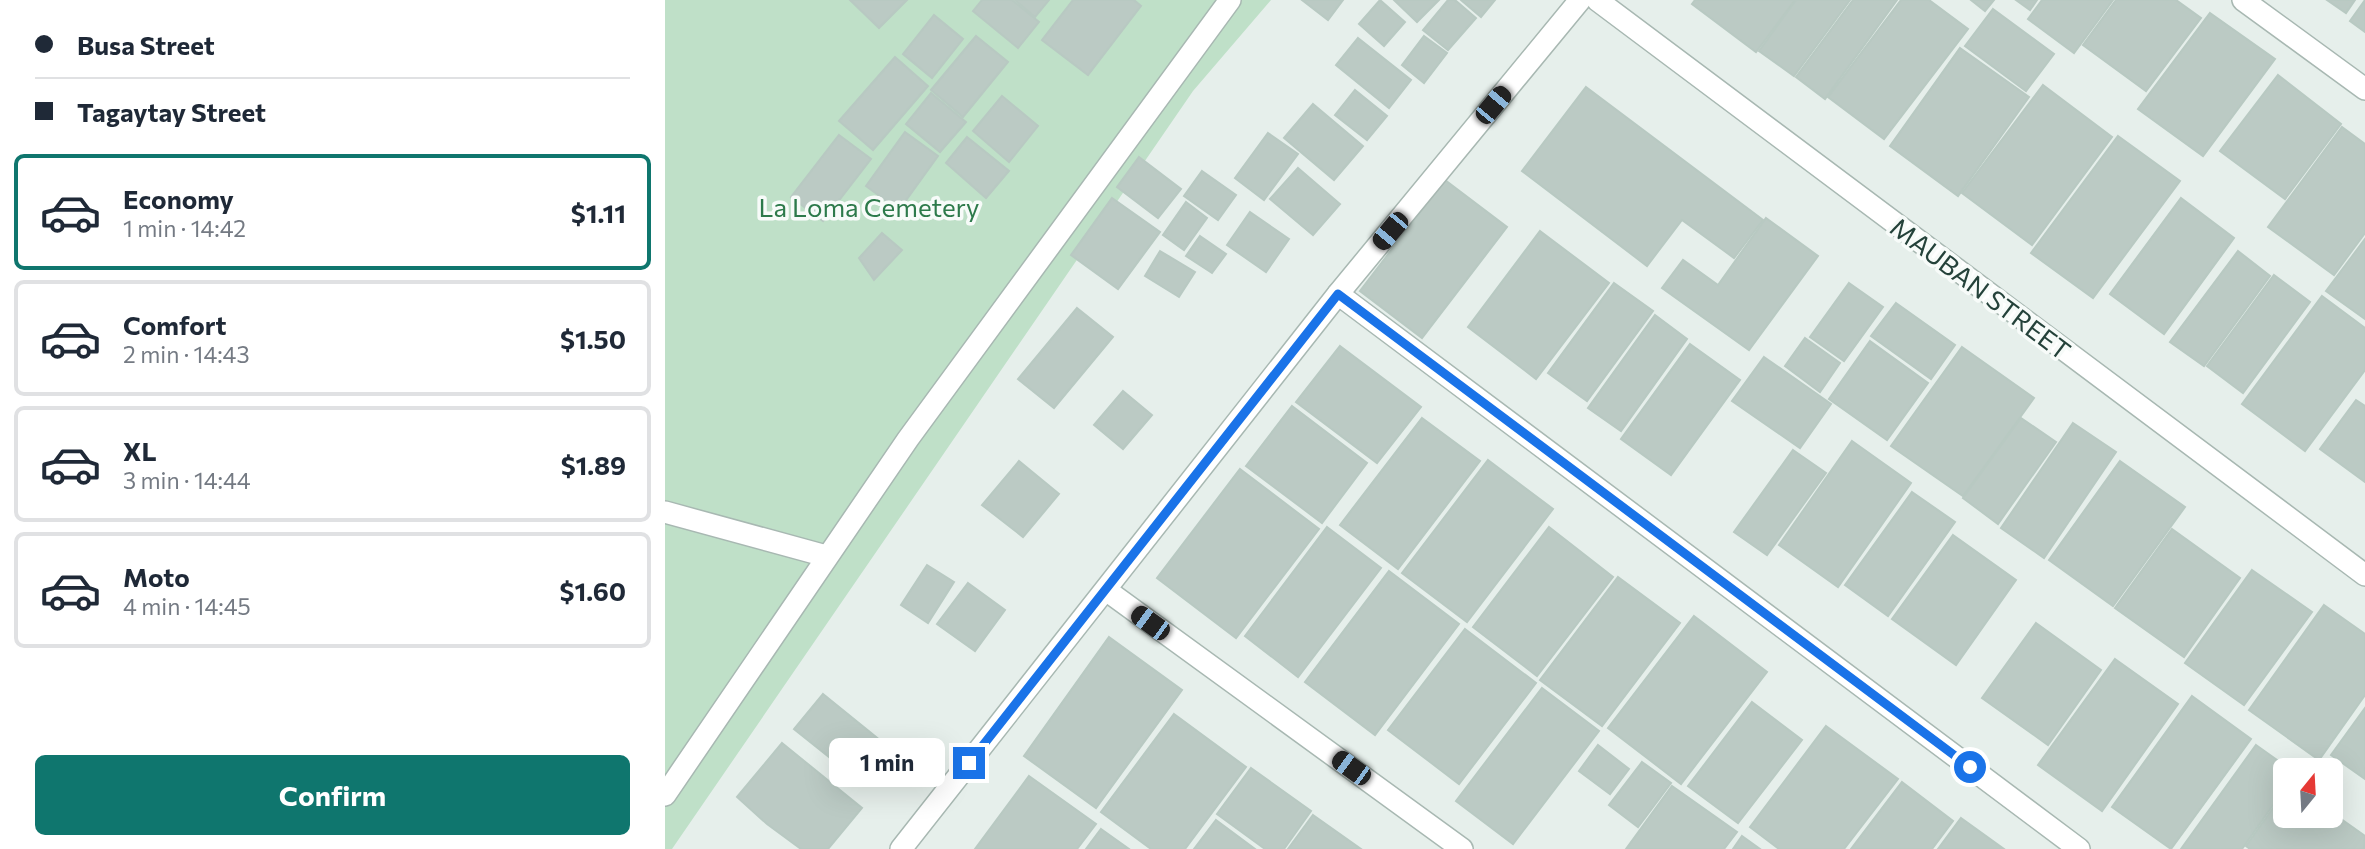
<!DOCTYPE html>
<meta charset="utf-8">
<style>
body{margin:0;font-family:Commissioner,sans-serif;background:#f2f2f3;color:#1f2937;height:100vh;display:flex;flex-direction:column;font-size:26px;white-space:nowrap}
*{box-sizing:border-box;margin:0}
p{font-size:23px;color:#747a83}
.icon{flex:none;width:38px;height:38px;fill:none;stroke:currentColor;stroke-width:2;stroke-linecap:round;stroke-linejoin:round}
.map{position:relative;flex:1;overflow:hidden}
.details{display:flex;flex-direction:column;background:#fff;width:665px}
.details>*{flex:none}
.hud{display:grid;align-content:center;height:154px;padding:0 35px;background:#fff}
.needle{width:46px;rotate:18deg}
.controls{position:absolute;left:1608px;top:758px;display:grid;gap:14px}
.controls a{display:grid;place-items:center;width:70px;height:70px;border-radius:10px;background:#fff;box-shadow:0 7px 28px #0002;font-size:35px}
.end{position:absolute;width:32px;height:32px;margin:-16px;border:9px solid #1a73e8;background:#fff;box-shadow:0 0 0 4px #fff}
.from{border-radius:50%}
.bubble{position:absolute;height:49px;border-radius:10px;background:#fff;box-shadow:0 7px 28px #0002;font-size:23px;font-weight:700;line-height:49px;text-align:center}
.car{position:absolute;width:21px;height:42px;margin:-21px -10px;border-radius:9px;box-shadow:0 0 5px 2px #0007;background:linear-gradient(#222 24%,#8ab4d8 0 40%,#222 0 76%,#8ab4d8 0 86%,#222 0)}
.hud b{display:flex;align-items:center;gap:24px;height:66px;font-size:26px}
.hud b+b{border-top:2px solid #e0e1e3}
.hud i{width:18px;height:18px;background:#1f2937}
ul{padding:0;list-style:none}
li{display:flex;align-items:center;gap:21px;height:116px;margin:0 14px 10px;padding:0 21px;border:4px solid #e0e1e3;border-radius:10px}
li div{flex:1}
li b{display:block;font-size:26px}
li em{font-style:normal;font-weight:700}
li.on{border-color:#0f766e}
li>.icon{width:63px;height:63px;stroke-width:1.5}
.button{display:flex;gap:14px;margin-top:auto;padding:14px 35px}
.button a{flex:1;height:80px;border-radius:10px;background:#0f766e;color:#fff;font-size:28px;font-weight:700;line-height:80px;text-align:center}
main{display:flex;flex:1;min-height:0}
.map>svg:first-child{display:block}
.green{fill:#bfe0c8}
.building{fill:#bbcac4;stroke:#b8c9c2;stroke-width:2}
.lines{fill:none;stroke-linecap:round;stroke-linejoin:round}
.minor-casing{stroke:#a8b8b2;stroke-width:24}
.minor{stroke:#fff;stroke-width:21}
.route{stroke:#1a73e8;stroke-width:9}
.labels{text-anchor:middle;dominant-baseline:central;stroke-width:7;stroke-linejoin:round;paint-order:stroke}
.park-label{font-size:26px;fill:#2d7a4b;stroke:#f7fbf9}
.street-label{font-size:26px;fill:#24423a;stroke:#f7fbf9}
</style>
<main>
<section class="details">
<div class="hud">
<b><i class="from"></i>Busa Street</b>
<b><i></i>Tagaytay Street</b>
</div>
<ul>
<li class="on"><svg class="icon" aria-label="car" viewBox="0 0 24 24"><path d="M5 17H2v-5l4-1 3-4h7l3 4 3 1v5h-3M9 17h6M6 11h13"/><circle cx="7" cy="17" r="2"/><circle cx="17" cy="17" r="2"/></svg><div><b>Economy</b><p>1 min · 14:42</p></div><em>$1.11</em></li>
<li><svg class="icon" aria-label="car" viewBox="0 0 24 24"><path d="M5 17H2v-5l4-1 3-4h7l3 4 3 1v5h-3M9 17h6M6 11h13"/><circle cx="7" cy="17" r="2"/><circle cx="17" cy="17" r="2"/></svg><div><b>Comfort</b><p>2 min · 14:43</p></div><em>$1.50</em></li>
<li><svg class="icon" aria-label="car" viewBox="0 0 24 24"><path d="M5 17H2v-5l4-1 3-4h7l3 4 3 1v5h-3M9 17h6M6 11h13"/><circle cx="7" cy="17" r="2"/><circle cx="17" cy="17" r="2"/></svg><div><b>XL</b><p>3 min · 14:44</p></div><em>$1.89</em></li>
<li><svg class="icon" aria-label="car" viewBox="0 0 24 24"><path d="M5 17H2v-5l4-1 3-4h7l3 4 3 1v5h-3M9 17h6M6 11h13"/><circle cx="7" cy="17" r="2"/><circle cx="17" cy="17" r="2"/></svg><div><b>Moto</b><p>4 min · 14:45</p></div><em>$1.60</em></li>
</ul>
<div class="button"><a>Confirm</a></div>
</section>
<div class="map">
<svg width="1700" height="849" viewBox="0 0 1700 849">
<rect width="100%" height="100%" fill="#e6efeb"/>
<!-- green -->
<path class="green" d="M0,0h606l-78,91 -521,758h-7z"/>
<!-- building -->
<g class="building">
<path d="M185,0h57l-28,28z"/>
<path d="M317,0h30l27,22 -21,26 -45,-37z"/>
<path d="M350,0h34l-14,17z"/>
<path d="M408,0h61l7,6 -53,69 -46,-35z"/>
<path d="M637,0h41l-15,20z"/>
<path d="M715,0l25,22 -21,24 -25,-22z"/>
<path d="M729,0h45l-22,22z"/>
<path d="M783,0h7l21,18 -28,32 -25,-20z"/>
<path d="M796,0h34l-14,17z"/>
<path d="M1030,0h100l-39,52 -64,-48z"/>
<path d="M1131,0h54l-56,76 -35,-25z"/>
<path d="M1188,0h44l-72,99 -29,-22z"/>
<path d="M1236,0h28l39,29 -84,110 -56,-42z"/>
<path d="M1306,0h23l-9,11z"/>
<path d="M1351,0h21l-7,10z"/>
<path d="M1377,0h71l-39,53 -46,-34z"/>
<path d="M1451,0h60l25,18 -55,73 -63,-46z"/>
<path d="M1662,0h28l-9,13z"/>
<path d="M1700,0v32l-15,-11z"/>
<path d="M1328,9l61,45 -28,37 -61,-45z"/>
<path d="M1545,13l65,46 -72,97 -65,-47z"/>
<path d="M269,15l29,24 -31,39 -29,-24z"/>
<path d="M311,36l32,26 -45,55 -32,-27z"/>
<path d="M759,36l23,17 -23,30 -22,-18z"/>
<path d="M693,38l53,42 -22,28 -53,-43z"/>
<path d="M1295,48l69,49 -71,99 -68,-50z"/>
<path d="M230,57l33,29 -55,64 -34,-29z"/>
<path d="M1613,75l63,49 -56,75 -65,-48z"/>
<path d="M1378,85l69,52 -80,108 -70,-52z"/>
<path d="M921,87l177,133 -29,38 -52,-38 -35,46 -125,-95z"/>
<path d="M690,90l32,26 -20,24 -32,-25z"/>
<path d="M266,93l35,29 -26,30 -34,-28z"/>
<path d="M337,96l36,30 -29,36 -36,-31z"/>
<path d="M648,104l50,42 -29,34 -50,-42z"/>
<path d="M1677,127l23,17v89l-31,42 -66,-48z"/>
<path d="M240,132l33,24 -39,54 -33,-24z"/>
<path d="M603,133l30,21 -34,46 -29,-22z"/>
<path d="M174,135l32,24 -48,62 -32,-24z"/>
<path d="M1453,136l62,45 -87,117 -62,-45z"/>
<path d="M302,137l42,34 -23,27 -40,-35z"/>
<path d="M474,157l42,32 -23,29 -41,-31z"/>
<path d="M633,168l42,36 -27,31 -43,-36z"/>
<path d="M537,171l34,24 -18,25 -34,-24z"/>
<path d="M780,180l62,47 -85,111 -62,-47z"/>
<path d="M447,198l48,34 -42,57 -47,-34z"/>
<path d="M1516,198l53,40 -70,96 -54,-40z"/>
<path d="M521,202l21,16 -23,32 -21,-15z"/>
<path d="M585,212l39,27 -23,33 -39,-27z"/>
<path d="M1101,218l52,38 -69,94 -87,-62 21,-28 35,25z"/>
<path d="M875,231l69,52 -73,96 -68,-52z"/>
<path d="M217,233l20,17 -28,30 -15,-22z"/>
<path d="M535,236l26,18 -14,19 -26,-17z"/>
<path d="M1700,239v80l-39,-28z"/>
<path d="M495,251l35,21 -16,25 -34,-21z"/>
<path d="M1573,251l32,25 -66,90 -34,-24z"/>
<path d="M1609,275l36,27 -67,91 -36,-27z"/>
<path d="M949,283l39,28 -66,90 -39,-28z"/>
<path d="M1184,283l34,24 -39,54 -34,-24z"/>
<path d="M1657,296l43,32v42l-60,81 -63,-47z"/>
<path d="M1231,303l59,42 -24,34 -60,-43z"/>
<path d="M412,308l36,29 -59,71 -36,-29z"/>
<path d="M990,315l32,24 -66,92 -33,-23z"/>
<path d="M1140,338l35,25 -20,29 -35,-26z"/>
<path d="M1205,341l58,42 -41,57 -58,-41z"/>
<path d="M1025,344l50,36 -69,95 -50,-36z"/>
<path d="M675,346l81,61 -44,56 -81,-61z"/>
<path d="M1297,347l72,51 -71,98 -72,-50z"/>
<path d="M1099,357l67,47 -31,44 -68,-47z"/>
<path d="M458,391l29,24 -29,34 -29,-24z"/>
<path d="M1691,400l9,6v76l-45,-33z"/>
<path d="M627,406l75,57 -45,60 -76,-57z"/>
<path d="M757,418l58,43 -82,108 -58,-44z"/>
<path d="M1356,418l35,24 -58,82 -35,-26z"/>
<path d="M1408,423l43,29 -72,106 -43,-30z"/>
<path d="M1187,441l59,42 -73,104 -59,-42z"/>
<path d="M1128,450l33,23 -59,82 -33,-23z"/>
<path d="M823,460l65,49 -86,113 -65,-49z"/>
<path d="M354,461l40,33 -36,43 -41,-32z"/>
<path d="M1455,461l65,46 -72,99 -64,-46z"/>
<path d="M575,469l79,60 -83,109 -79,-60z"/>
<path d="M1247,492l43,30 -67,94 -43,-31z"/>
<path d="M662,527l54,41 -83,109 -53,-41z"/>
<path d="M884,527l64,50 -76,99 -64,-49z"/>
<path d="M1507,529l68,49 -56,79 -69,-49z"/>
<path d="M1288,535l63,45 -60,85 -64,-46z"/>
<path d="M262,565l27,17 -26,41 -27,-18z"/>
<path d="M1587,570l60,42 -68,93 -59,-42z"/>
<path d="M724,571l70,53 -84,111 -70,-53z"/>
<path d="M953,577l62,46 -78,103 -62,-46z"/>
<path d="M303,583l37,27 -30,41 -38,-27z"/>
<path d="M1659,605l41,29v61l-46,65 -70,-50z"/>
<path d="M1029,616l73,56 -86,112 -73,-56z"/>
<path d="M1371,623l65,47 -53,75 -66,-47z"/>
<path d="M800,629l71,54 -77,101 -71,-54z"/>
<path d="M444,637l73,53 -86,118 -72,-52z"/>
<path d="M1450,659l63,45 -76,107 -64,-46z"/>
<path d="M877,688l57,43 -86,113 -57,-43z"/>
<path d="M158,694l69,56 -28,35 -70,-56z"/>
<path d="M1527,696l59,43 -80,110 -59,-42z"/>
<path d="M1087,702l50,38 -64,83 -50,-37z"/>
<path d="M1700,708v71l-34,-24z"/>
<path d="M509,714l72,53 -61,82h-34l-50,-37z"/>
<path d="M1161,726l72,53 -54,70h-65l-29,-22z"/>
<path d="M117,743l80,65 -34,41h-27l-34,-25 -30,-27z"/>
<path d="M933,745l31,24 -19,25 -31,-23z"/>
<path d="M1591,745l35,25h-6v18l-43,61h-61z"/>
<path d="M977,762l29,21 -33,44 -29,-22z"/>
<path d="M586,768l60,43 -27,38h-19l-48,-35z"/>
<path d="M364,776l67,48 -19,25h-102z"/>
<path d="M1237,782l51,39 -21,28h-81z"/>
<path d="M1007,786l65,46 -13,17h-98z"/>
<path d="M1620,791v25h46v-4l34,24 -1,13h-114l-4,-3z"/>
<path d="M648,815l48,34h-73z"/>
<path d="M1296,818l43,31h-66z"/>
<path d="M551,820l39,29h-61z"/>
<path d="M436,829l28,20h-43z"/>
<path d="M1077,836l18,13h-27z"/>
</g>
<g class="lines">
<defs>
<g id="minor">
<path d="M932,0l768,575"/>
<path d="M1578,0l122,89"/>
<path d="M673,294l741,555"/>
<path d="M0,512l161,44"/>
<path d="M441,590l356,259"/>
<path d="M0,795l243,-356 322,-439"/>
<path d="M236,849l437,-555 242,-294"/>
</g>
</defs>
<!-- minor casing -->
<use href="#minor" class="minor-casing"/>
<!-- minor -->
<use href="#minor" class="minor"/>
</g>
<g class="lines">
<!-- route -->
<path class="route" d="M304,763l369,-469 632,473"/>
</g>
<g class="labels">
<!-- park labels -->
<g class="park-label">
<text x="204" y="206">La Loma Cemetery</text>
</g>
<!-- street labels -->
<g class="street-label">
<text transform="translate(1316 288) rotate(37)">MAUBAN STREET</text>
</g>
</g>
</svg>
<div class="controls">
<a><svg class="needle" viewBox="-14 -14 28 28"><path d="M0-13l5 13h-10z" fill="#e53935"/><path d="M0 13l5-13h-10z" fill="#747a83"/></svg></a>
</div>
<i class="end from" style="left:1305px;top:767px"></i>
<i class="end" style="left:304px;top:763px"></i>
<div class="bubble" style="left:164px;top:738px;width:116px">1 min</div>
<i class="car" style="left:828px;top:105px;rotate:40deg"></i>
<i class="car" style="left:725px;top:231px;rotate:220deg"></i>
<i class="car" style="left:485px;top:623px;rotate:306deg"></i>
<i class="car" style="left:686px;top:768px;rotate:306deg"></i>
</div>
</main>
